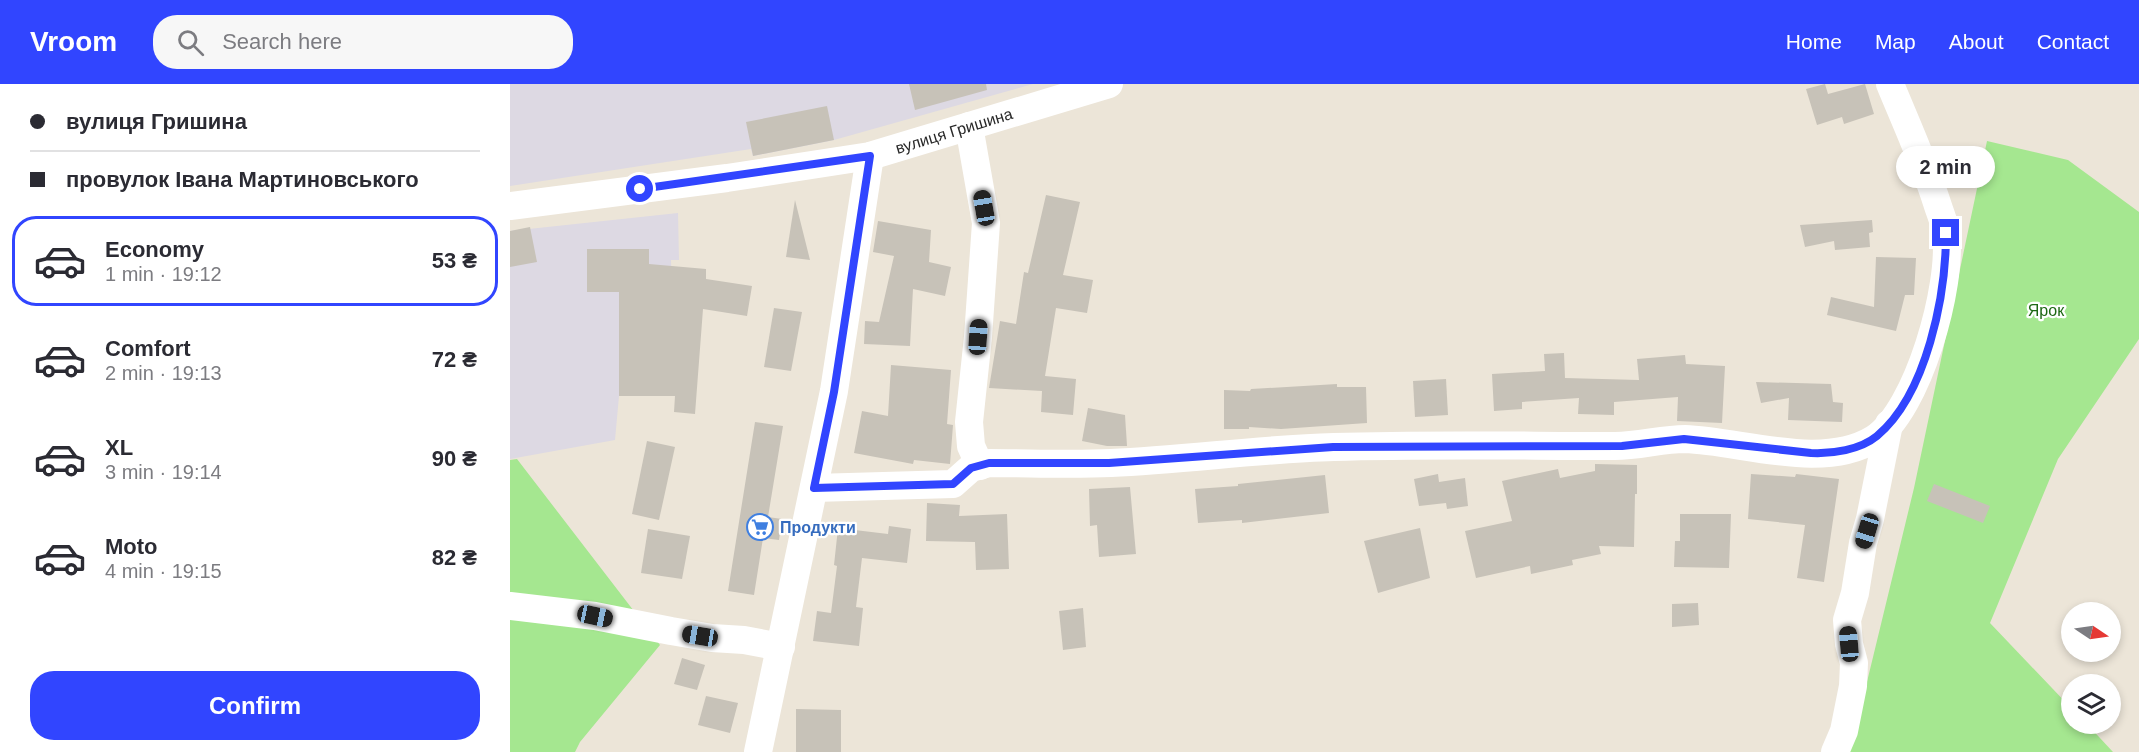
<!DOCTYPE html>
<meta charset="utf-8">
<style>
body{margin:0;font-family:Helvetica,sans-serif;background:#f7f7f7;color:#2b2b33;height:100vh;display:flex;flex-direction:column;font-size:22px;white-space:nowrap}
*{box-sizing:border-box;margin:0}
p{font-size:20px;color:#7c7c81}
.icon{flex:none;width:33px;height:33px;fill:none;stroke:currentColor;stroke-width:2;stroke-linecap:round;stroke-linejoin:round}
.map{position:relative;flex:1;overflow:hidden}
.side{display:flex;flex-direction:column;background:#fff;width:510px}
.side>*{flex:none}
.banner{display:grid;align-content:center;height:132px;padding:0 30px;background:#fff}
.needle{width:39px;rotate:103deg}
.controls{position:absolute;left:1551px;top:518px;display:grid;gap:12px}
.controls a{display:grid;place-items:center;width:60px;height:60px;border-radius:50%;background:#fff;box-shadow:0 3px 9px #0003;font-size:30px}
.end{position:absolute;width:27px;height:27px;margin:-14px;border:8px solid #3145ff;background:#fff;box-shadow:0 0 0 3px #fff}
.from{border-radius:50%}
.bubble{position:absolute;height:42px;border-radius:21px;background:#fff;box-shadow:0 3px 9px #0003;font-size:20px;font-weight:800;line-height:42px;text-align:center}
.car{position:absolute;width:18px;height:36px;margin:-18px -9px;border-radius:8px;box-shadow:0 0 4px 2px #0007;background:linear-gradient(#222 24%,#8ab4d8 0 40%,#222 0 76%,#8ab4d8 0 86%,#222 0)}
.banner b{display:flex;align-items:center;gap:21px;height:57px;font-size:22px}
.banner b+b{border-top:2px solid #e1e1e2}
.banner i{width:15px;height:15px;background:#2b2b33}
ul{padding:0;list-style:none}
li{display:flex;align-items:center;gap:18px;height:90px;margin:0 12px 9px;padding:0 18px;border:3px solid transparent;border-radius:24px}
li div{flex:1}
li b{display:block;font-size:22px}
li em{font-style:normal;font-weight:800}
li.active{border-color:#3145ff}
li>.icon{width:54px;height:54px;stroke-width:1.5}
.action{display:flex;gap:12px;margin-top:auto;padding:12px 30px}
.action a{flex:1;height:69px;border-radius:24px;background:#3145ff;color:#fff;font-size:24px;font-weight:800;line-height:69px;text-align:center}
header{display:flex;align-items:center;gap:36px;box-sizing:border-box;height:84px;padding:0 30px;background:#3145ff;color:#fff}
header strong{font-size:28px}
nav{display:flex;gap:33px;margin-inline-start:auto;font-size:21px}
.search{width:420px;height:54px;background:#f7f7f7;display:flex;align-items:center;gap:15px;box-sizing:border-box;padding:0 21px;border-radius:24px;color:#7c7c81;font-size:22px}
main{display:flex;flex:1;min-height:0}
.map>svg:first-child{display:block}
.industrial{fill:#ddd9e3}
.green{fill:#a5e790}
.building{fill:#c7c2b8}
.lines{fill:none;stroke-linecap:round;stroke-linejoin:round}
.minor{stroke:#fff;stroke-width:28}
.route{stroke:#3145ff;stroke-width:8}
.labels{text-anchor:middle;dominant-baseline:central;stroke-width:4.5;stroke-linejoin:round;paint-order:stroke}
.street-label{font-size:16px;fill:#282828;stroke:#fff}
.park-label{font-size:16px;fill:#1e6814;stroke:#fff}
.shop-label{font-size:16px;font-weight:bold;fill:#366cbe;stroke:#fff;text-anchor:start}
</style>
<header>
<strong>Vroom</strong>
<div class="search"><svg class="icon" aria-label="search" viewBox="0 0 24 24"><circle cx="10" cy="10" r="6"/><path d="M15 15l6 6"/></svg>Search here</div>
<nav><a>Home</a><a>Map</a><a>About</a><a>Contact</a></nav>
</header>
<main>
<section class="side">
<div class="banner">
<b><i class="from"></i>вулиця Гришина</b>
<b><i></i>провулок Івана Мартиновського</b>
</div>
<ul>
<li class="active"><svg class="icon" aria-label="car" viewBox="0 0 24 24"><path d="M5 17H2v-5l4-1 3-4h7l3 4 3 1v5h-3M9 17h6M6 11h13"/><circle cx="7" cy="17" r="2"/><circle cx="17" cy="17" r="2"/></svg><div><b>Economy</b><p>1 min · 19:12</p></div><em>53 ₴</em></li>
<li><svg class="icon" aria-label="car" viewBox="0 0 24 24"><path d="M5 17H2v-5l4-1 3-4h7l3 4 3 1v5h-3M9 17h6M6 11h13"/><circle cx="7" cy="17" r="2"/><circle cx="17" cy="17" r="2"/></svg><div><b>Comfort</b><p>2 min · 19:13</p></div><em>72 ₴</em></li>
<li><svg class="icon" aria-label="car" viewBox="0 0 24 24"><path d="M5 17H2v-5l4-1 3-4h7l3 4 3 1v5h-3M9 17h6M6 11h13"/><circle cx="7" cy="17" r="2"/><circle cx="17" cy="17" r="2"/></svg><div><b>XL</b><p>3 min · 19:14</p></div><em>90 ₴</em></li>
<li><svg class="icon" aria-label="car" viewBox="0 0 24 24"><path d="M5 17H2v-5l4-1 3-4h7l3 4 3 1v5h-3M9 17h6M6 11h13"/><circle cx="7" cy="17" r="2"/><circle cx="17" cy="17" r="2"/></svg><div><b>Moto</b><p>4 min · 19:15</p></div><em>82 ₴</em></li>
</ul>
<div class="action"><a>Confirm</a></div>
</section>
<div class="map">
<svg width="1629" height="668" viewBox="0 0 1629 668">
<rect width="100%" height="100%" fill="#ece5d8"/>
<!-- industrial -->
<g class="industrial">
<path d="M0,0h523l-199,56 -81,16 -2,-7 -241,37z"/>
<path d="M168,129l1,47h-8l1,36 -53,100 -4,44 -105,19v-228z"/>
</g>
<!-- green -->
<g class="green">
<path d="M1477,57l81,19 71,52v127l-81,120 -68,164 81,85 1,15h14l27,29h-263l64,-264z"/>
<path d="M7,375l143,186 -80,97 -5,10h-65v-292z"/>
</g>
<!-- building -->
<g class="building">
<path d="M399,0h77l1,6 -72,20z"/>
<path d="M1315,0l3,10 37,-10 9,30 -30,10 -2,-7 -25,8 -11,-36z"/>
<path d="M317,22l7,34 -81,16 -7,-34z"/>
<path d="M536,111l34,7 -17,73 30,5 -6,33 -31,-5 -11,68 31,3 -3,36 -32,-3 1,-21 -53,-3 11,-67 16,3 8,-52 4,1z"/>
<path d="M285,116l15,60 -24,-3z"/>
<path d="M1362,136l1,12 -4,1 1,14 -35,3 -1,-9 -29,6 -5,-22z"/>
<path d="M368,137l53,9 -2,32 22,5 -6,29 -32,-7 -3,57 -46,-2 1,-23 14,1 15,-66 -21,-4z"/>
<path d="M20,143l7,35 -27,5v-36z"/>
<path d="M77,165h62v15l57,5v10l46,7 -5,30 -44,-7 -8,105 -21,-2 1,-16h-56v-104h-32z"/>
<path d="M1366,173l40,1 -2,37h-9l-9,36 -69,-16 4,-18 43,10z"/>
<path d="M264,224l28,4 -11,59 -27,-4z"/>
<path d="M1054,269l1,25 74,2 -2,-21 48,-4 1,9 39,2 -3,57 -45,-2 1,-24 -64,5v13l-36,-1 1,-16 -57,4v7l-28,2 -2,-37 53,-3 -1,-17z"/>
<path d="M381,281l60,5 -4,54 6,1 -3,39 -36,-4 -1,4 -59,-11 8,-42 26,5z"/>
<path d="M936,295l2,36 -33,2 -2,-36z"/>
<path d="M1246,298l75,2 2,18 10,1 -1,19 -54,-2 1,-22 -28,5z"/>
<path d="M827,300v3h29l1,36 -86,6 -32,-2v2h-25v-39l26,1 1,-2z"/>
<path d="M578,324l37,7 2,31h-20l-25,-5z"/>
<path d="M245,338l28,4 -15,91 14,2 -3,21 -16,-2 -9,57 -26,-4z"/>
<path d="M137,357l28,6 -16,73 -27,-6z"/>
<path d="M1085,380l42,1v29h-2l-1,53 -35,-1 2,8 -29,6 1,5 -42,9 -1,-8 -54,12 -11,-47 47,-10 -10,-40 56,-12 2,9 35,-7z"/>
<path d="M928,390l1,8 26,-4 3,28 -21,3 -1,-6 -27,3 -5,-27z"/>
<path d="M1241,390l44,3 1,-3 43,5 -15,103 -27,-4 8,-53 -57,-6z"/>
<path d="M815,391l4,38 -87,10v-3l-44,3 -3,-34 43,-3v-2z"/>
<path d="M1424,400l56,22 -7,17 -56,-22z"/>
<path d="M620,403l6,67 -37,3 -2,-32 -7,1 -1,-37z"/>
<path d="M417,419l33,2 -1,11 48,-2 2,55 -33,1 -1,-28 -49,-1z"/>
<path d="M1170,430h51l-2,54 -55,-1 1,-26h5z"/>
<path d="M379,442l22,3 -4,34 -45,-5 -6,49 7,1 -4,38 -46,-5 4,-30 14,2 6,-47 -3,-1 4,-37 50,6z"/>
<path d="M910,444l10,50 -52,15 -14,-52z"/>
<path d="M138,445l42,7 -8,43 -41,-6z"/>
<path d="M1188,519l1,22 -27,2v-23z"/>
<path d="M573,524l3,39 -23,3 -4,-39z"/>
<path d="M172,574l23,7 -8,25 -23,-6z"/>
<path d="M196,612l32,7 -8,30 -32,-8z"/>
<path d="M286,625l45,1v42h-45z"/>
</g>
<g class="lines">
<!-- minor -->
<g class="minor">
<path d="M459,42l17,97 -8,114 -9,85 2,24 9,20"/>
<path d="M0,122l217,-28 143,-22 239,-72"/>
<path d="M304,404l139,-4 18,-16 18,-5c41,0 81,2 122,0 74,-3 148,-14 223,-16 94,-3 188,-1 281,-1 24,0 47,-7 70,-7 57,2 137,32 189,0 44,-28 79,-155 72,-205 -1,-11 -6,-21 -9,-31 -13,-41 -31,-80 -47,-119"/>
<path d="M0,522l85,10 76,15 41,7 32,2 37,7"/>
<path d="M248,668l76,-361 36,-235"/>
<path d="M1325,668l9,-21 9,-45 1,-23 -5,-19 -2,-24 8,-27 8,-50 7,-24 19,-95"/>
</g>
</g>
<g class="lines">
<!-- route -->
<path class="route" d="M130,105l230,-33 -36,236 -20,96 139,-4 18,-16 18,-5h120l224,-16 289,-1 62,-7 127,14c21,1 49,-3 66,-17 50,-42 69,-141 69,-203"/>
</g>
<!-- icons -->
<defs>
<symbol id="supermarket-ring" viewBox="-11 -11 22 22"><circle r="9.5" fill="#fff" stroke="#3f7fe0" stroke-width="1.5"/><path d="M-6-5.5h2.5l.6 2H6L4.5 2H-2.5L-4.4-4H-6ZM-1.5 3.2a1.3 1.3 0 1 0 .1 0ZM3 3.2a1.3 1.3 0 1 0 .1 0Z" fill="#3f7fe0"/></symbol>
</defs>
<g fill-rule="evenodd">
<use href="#supermarket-ring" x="235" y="428" width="30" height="30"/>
</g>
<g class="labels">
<!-- street labels -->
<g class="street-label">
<text transform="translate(444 47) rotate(-17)">вулиця Гришина</text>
</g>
<!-- park labels -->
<g class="park-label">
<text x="1536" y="226">Ярок</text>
</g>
<!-- shop labels -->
<g class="shop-label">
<text x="270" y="443">Продукти</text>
</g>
</g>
</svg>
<div class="controls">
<a><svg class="needle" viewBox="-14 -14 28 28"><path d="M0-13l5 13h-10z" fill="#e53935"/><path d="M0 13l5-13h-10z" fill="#7c7c81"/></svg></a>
<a><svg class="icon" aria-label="layers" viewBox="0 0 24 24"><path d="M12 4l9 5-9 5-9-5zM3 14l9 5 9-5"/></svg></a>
</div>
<i class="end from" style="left:130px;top:105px"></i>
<i class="end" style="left:1436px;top:149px"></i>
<div class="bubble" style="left:1386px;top:62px;width:99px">2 min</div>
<i class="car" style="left:474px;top:124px;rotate:350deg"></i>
<i class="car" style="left:468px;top:253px;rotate:4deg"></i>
<i class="car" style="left:1357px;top:447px;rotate:197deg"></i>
<i class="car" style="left:85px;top:532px;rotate:102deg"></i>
<i class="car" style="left:190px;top:552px;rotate:279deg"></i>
<i class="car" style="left:1339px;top:560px;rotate:355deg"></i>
</div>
</main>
